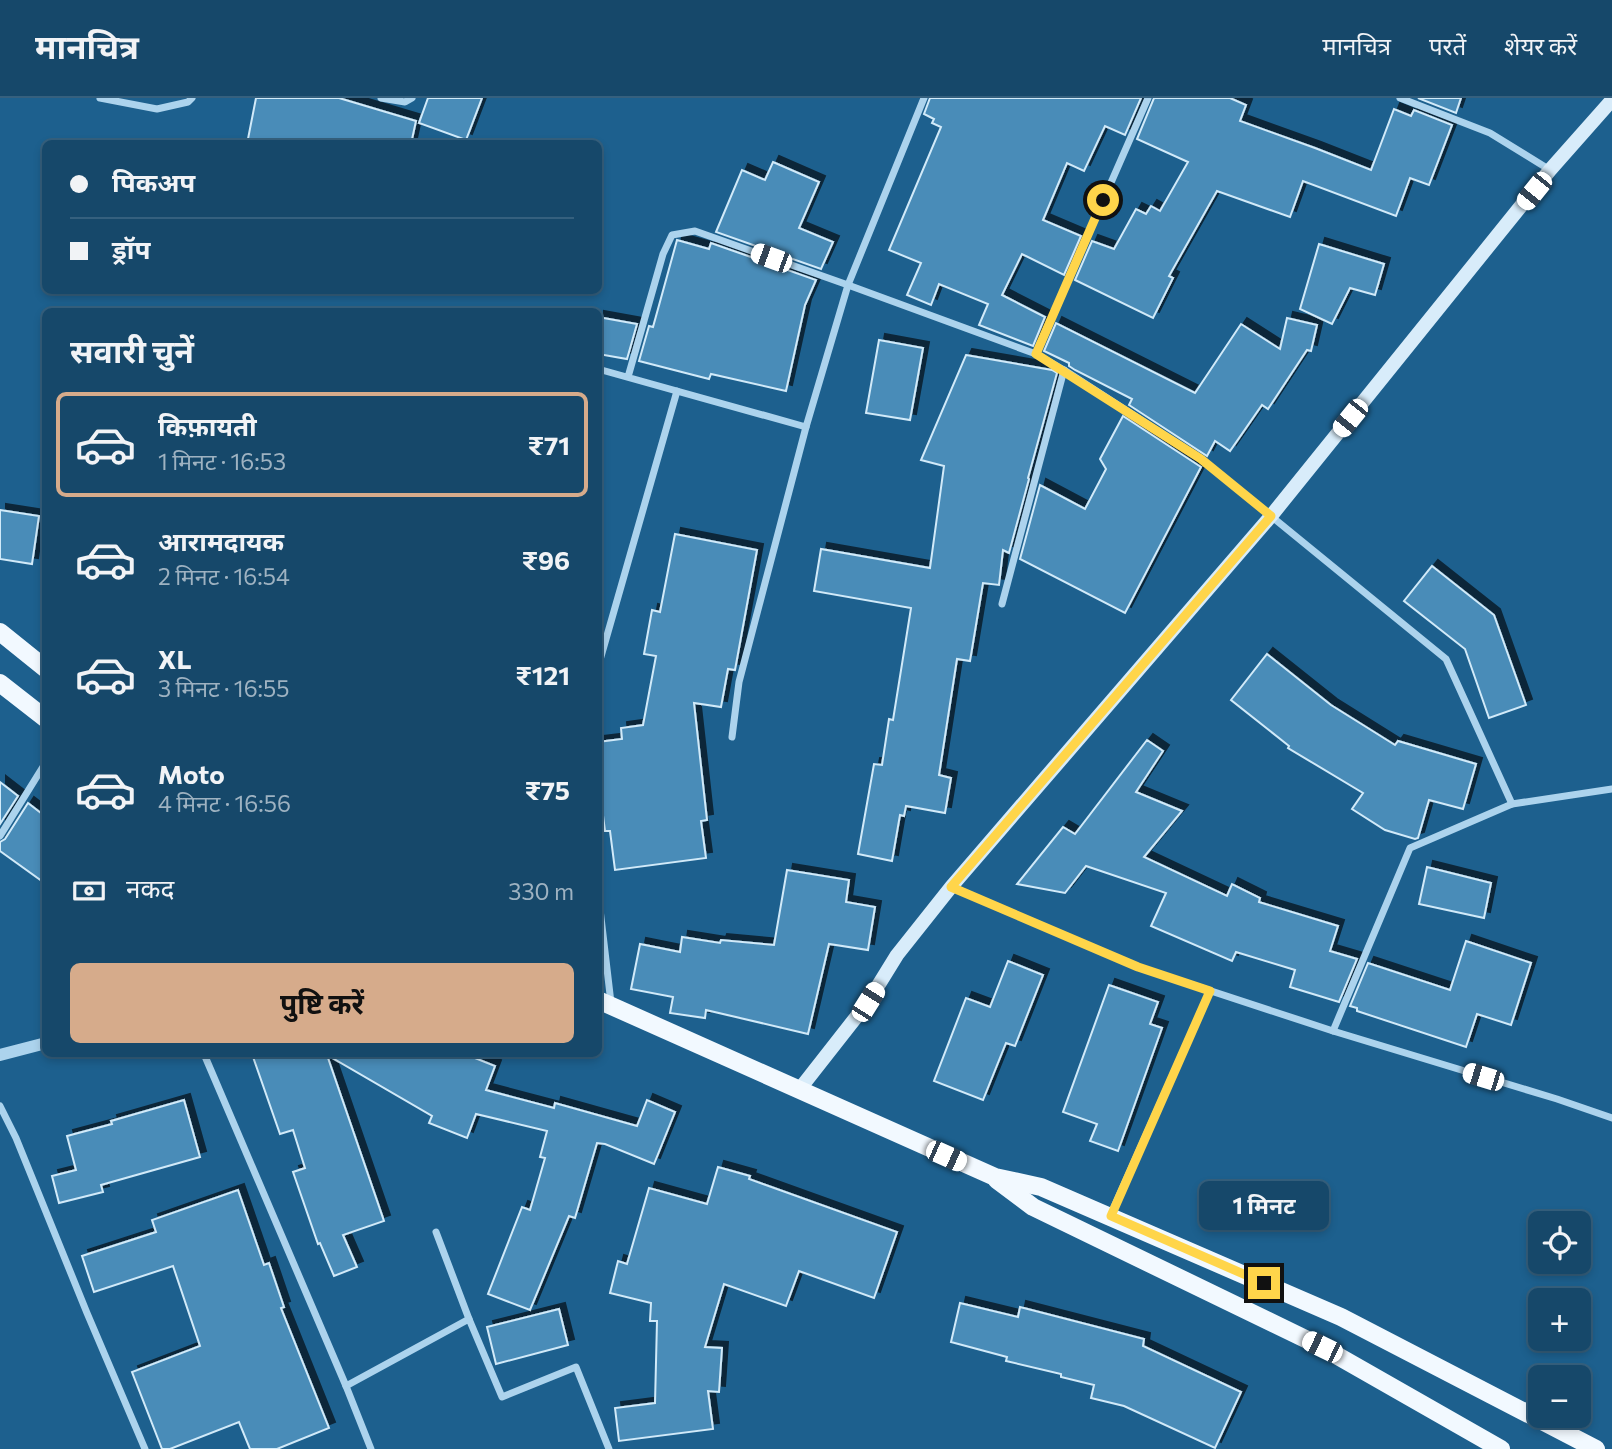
<!DOCTYPE html>
<html lang="hi">
<meta charset="utf-8">
<style>
body{margin:0;font-family:Commissioner,"Noto Sans Devanagari",sans-serif;background:#235272;color:#f1f3f6;height:100vh;display:flex;flex-direction:column;font-size:26px;white-space:nowrap}
*{box-sizing:border-box;margin:0}
p{font-size:23px;color:#9eb2c1}
.icon{flex:none;width:38px;height:38px;fill:none;stroke:currentColor;stroke-width:2;stroke-linecap:round;stroke-linejoin:round}
.map{position:relative;flex:1;overflow:hidden}
.panel{position:absolute;left:42px;top:210px;width:560px;height:749px;display:flex;flex-direction:column;background:#16486a;border-radius:10px;box-shadow:0 4px 10px #0003,0 0 0 2px #35607e}
.panel>*{flex:none}
.top-card{position:absolute;left:42px;top:42px;width:560px;height:154px;border-radius:10px;box-shadow:0 4px 10px #0003,0 0 0 2px #35607e;display:grid;align-content:center;height:154px;padding:0 28px;background:#16486a}
.fabs{position:absolute;left:1528px;top:1113px;display:grid;gap:14px}
.fabs a{display:grid;place-items:center;width:63px;height:63px;border-radius:10px;background:#16486a;box-shadow:0 4px 10px #0003,0 0 0 2px #35607e;font-size:35px}
.end{position:absolute;width:32px;height:32px;margin:-16px;border:9px solid #ffd54a;background:#111;box-shadow:0 0 0 4px #111}
.from{border-radius:50%}
.bubble{position:absolute;height:49px;border-radius:10px;background:#16486a;box-shadow:0 4px 10px #0003,0 0 0 2px #35607e;font-size:23px;font-weight:700;line-height:49px;text-align:center}
.car{position:absolute;width:21px;height:42px;margin:-21px -10px;border-radius:9px;box-shadow:0 0 5px 2px #0007;background:linear-gradient(#fff 24%,#345 0 40%,#fff 0 76%,#345 0 86%,#fff 0)}
.top-card b{display:flex;align-items:center;gap:24px;height:66px;font-size:26px}
.top-card b+b{border-top:2px solid #35607e}
.top-card i{width:18px;height:18px;background:#f1f3f6}
ul{padding:0;list-style:none}
li{display:flex;align-items:center;gap:21px;height:105px;margin:0 14px 10px;padding:0 14px;border:4px solid transparent;border-radius:10px}
li div{flex:1}
li b{display:block;font-size:26px}
li em{font-style:normal;font-weight:700}
li.on{border-color:#d6ab8b}
li>.icon{width:63px;height:63px;stroke-width:1.5}
h2{padding:0 28px;font-size:32px;line-height:84px}
.pay{display:flex;align-items:center;gap:18px;height:77px;padding:0 28px;font-size:26px}
.pay p{margin-inline-start:auto}
.button{display:flex;gap:14px;margin-top:auto;padding:14px 28px}
.button a{flex:1;height:80px;border-radius:10px;background:#d6ab8b;color:#111;font-size:28px;font-weight:700;line-height:80px;text-align:center}
header{display:flex;align-items:center;gap:42px;box-sizing:border-box;height:98px;padding:0 35px;background:#16486a;border-bottom:2px solid #35607e}
header strong{font-size:33px}
nav{display:flex;gap:38px;margin-inline-start:auto;font-size:24px}
.map>svg:first-child{display:block}
.building{fill:#4a8cb8;stroke:#d1eaf9;stroke-width:2;filter:url(#shadow)}
.lines{fill:none;stroke-linecap:round;stroke-linejoin:round}
.minor{stroke:#acd3ed;stroke-width:7}
.tertiary{stroke:#acd3ed;stroke-width:12}
.secondary{stroke:#d8ecfa;stroke-width:14}
.primary{stroke:#f2f9ff;stroke-width:18}
.route{stroke:#ffd54a;stroke-width:9}
</style>
<header>
<strong>मानचित्र</strong>
<nav><a>मानचित्र</a><a>परतें</a><a>शेयर करें</a></nav>
</header>
<div class="map">
<svg width="1612" height="1351" viewBox="0 0 1612 1351">
<defs>
<filter id="shadow"><feDropShadow dx="6" dy="-6" stdDeviation="0" flood-color="#0009"/></filter>
</defs>
<rect width="100%" height="100%" fill="#1d608e"/>
<!-- building -->
<g class="building">
<path d="M256,0h83l77,23 -5,23h-164z"/>
<path d="M428,0h54l-16,42 -47,-17z"/>
<path d="M930,0h211l-16,37 -20,-9 -21,45 -17,-8 -24,57 38,16 -17,39 -42,-21 -20,41 43,22 -12,29 -54,-21 9,-21 -49,-20 -8,21 -24,-10 14,-32 -32,-13 52,-123 -9,-4 2,-4 -10,-5z"/>
<path d="M1154,0h76l16,7 -6,16 75,27 56,22 23,-61 17,7 3,-6 38,15 -23,60 -19,-7 -14,38 -93,-35 -13,36 -73,-26 -48,85 4,2 -20,40 -78,-38 17,-39 22,8 22,-40 10,5 5,-8 9,5 28,-49 -51,-23z"/>
<path d="M1418,0h43l-5,15z"/>
<path d="M773,64l46,20 -20,46 34,14 -12,27 -105,-37 26,-62 23,10z"/>
<path d="M677,142l32,9 2,-6 105,37 -11,25 -19,86 -75,-17 -2,5 -70,-18 10,-35 4,1z"/>
<path d="M1319,146l65,20 -9,31 -25,-7 -18,36 -32,-15z"/>
<path d="M598,219l39,7 -10,35 -29,-5z"/>
<path d="M1287,220l30,7 -6,26 -4,-1 -39,59 -6,-4 -32,46 -15,-10 -8,15 -78,-51 3,-6 -57,-29 -6,-4v-3l-25,-12 12,-28 139,70 46,-69 39,25z"/>
<path d="M879,242l44,8 -13,72 -44,-7z"/>
<path d="M966,257l86,15 5,3 -29,105 1,1 -20,74 -6,-3 -4,35 -16,-2 -13,78 -13,-2 -18,116 12,3 -6,35 -39,-7 -2,10 -4,-1 -8,46 -34,-7 16,-90 8,1 7,-46 4,1 18,-112 -97,-17 7,-42 109,19 14,-102 -23,-6z"/>
<path d="M1123,318l78,51 -76,146 -105,-54 20,-74 45,24 21,-40 -6,-10z"/>
<path d="M0,412l39,6 -7,48 -32,-5z"/>
<path d="M675,436l82,16 -22,120 -7,-1 -7,38 -27,-4 13,117 -6,1 5,37 -91,12 -5,-39h-5l-7,-54v-35l24,-3 -1,-11 22,-3 13,-69 -12,-2 8,-44 8,2z"/>
<path d="M1432,468l62,49 32,90 -37,13 -24,-69 -61,-48z"/>
<path d="M1267,556l64,51 64,40 3,-4 78,23 -13,45 -34,-9 -11,38 -3,1 -30,-9 -33,-21 11,-16 -75,-45 1,-2 -58,-46z"/>
<path d="M1147,642l16,11 -27,41 46,19 -38,46 83,39 5,-12 28,14 -1,4 79,24 -8,25 27,8 -18,43 -49,-15 5,-17 -59,-18 -4,9 -81,-35 15,-33 -80,-27 -21,27 -48,-9 46,-57 12,7z"/>
<path d="M0,684l18,14 -18,28z"/>
<path d="M28,705l18,14v67l-46,-33v-9l5,-3z"/>
<path d="M1427,769l64,16 -7,35 -65,-14z"/>
<path d="M787,772l62,10 -3,22 29,5 -7,43 -39,-6 -21,90 -102,-24 -1,8 -35,-5 3,-16 -42,-8 9,-45 40,8 2,-15 38,6 1,-3 53,5z"/>
<path d="M1466,843l65,22 -20,62 -34,-11 -11,33 -109,-36v-3l-7,-2 18,-43 82,27z"/>
<path d="M1008,863l35,14 -28,71 -9,-3 -23,57 -49,-19 32,-83 24,9z"/>
<path d="M1109,887l49,17 -8,22 12,4 -44,123 -28,-10 7,-17 -34,-12z"/>
<path d="M252,956h213l30,12 -9,24 68,18 1,-5 82,23 10,-26 28,12 -21,52 -49,-20 -8,-1 -22,75 -6,-2 -39,94 -42,-16 34,-87 8,3 15,-52 -5,-1 7,-26 -71,-17 -9,24 -38,-15 3,-7 -105,-61 57,166 -41,14 14,32 -23,9 -14,-33 -2,1 -25,-72 12,-4 -12,-38 -13,4z"/>
<path d="M184,1002l16,57 -99,28 2,7 -44,11 -7,-27 24,-6 -9,-34 45,-12 -1,-3z"/>
<path d="M718,1069l32,9 -1,3 148,53 -23,66 -75,-27 -13,35 -62,-22 -19,63 17,1 -3,44 -11,-1 5,38 -94,12 -4,-33 40,-5 2,-82h-7l1,-18 -41,-10 8,-32 9,3 22,-76 58,16z"/>
<path d="M238,1092l26,75 5,-2 15,44 -3,1 48,120 -52,21h-27l-11,-27 -69,27h-8l-30,-77 68,-26 -27,-80 -79,26 -12,-36 74,-24 -4,-12z"/>
<path d="M960,1205l58,14 2,-10 124,32 -1,7 98,46 -26,56 -91,-42 -33,-8 3,-13 -33,-8v-3l-55,-13 1,-4 -56,-15z"/>
<path d="M559,1211l9,36 -72,19 -9,-37z"/>
</g>
<g class="lines">
<!-- minor -->
<g class="minor">
<path d="M100,0l57,11 31,-7 4,-4"/>
<path d="M381,0l24,4 7,-4"/>
<path d="M924,0l-76,187 188,69 28,16 137,89 245,200 66,145 100,-15"/>
<path d="M1400,0l90,35 60,37"/>
<path d="M1036,256l112,-256"/>
<path d="M598,271l208,58 42,-142 -153,-54 -23,4 -9,19 -35,123"/>
<path d="M1002,506l62,-234"/>
<path d="M598,569l79,-276"/>
<path d="M732,639l7,-55 67,-255"/>
<path d="M0,738l46,-74"/>
<path d="M951,789l187,80 195,64 77,-183 102,-44"/>
<path d="M598,794l13,111"/>
<path d="M1333,933l224,68 55,19"/>
<path d="M204,956l142,332 25,63"/>
<path d="M0,1008l16,32 71,175 58,136"/>
<path d="M1110,1118l100,-225"/>
<path d="M436,1134l33,87"/>
<path d="M346,1288l123,-67 33,78 74,-30 33,82"/>
</g>
<!-- tertiary -->
<path class="tertiary" d="M0,957l46,-12"/>
<!-- secondary -->
<path class="secondary" d="M799,992l69,-88 29,-47 54,-68 320,-371 279,-346 62,-70"/>
<!-- primary -->
<g class="primary">
<path d="M0,534l46,37"/>
<path d="M0,585l46,36"/>
<path d="M598,902l397,177 46,10 300,130 255,132"/>
<path d="M997,1082l36,27 289,140 179,102"/>
</g>
</g>
<g class="lines">
<!-- route -->
<path class="route" d="M1103,102l-67,154 165,105 70,57 -320,371 187,80 72,24 -99,225 153,67"/>
</g>
</svg>
<div class="fabs">
<a><svg class="icon" aria-label="locate" viewBox="0 0 24 24"><circle cx="12" cy="12" r="6"/><path d="M12 2v4M12 18v4M2 12h4M18 12h4"/></svg></a>
<a>+</a>
<a>−</a>
</div>
<i class="end from" style="left:1103px;top:102px"></i>
<i class="end" style="left:1264px;top:1185px"></i>
<div class="bubble" style="left:1199px;top:1083px;width:130px">1 मिनट</div>
<i class="car" style="left:1534px;top:93px;rotate:219deg"></i>
<i class="car" style="left:771px;top:160px;rotate:290deg"></i>
<i class="car" style="left:1350px;top:320px;rotate:219deg"></i>
<i class="car" style="left:868px;top:904px;rotate:32deg"></i>
<i class="car" style="left:1483px;top:979px;rotate:287deg"></i>
<i class="car" style="left:946px;top:1058px;rotate:114deg"></i>
<i class="car" style="left:1322px;top:1249px;rotate:296deg"></i>
<div class="top-card">
<b><i class="from"></i>पिकअप</b>
<b><i></i>ड्रॉप</b>
</div>
<section class="panel">
<h2>सवारी चुनें</h2>
<ul>
<li class="on"><svg class="icon" aria-label="car" viewBox="0 0 24 24"><path d="M5 17H2v-5l4-1 3-4h7l3 4 3 1v5h-3M9 17h6M6 11h13"/><circle cx="7" cy="17" r="2"/><circle cx="17" cy="17" r="2"/></svg><div><b>किफ़ायती</b><p>1 मिनट · 16:53</p></div><em>₹71</em></li>
<li><svg class="icon" aria-label="car" viewBox="0 0 24 24"><path d="M5 17H2v-5l4-1 3-4h7l3 4 3 1v5h-3M9 17h6M6 11h13"/><circle cx="7" cy="17" r="2"/><circle cx="17" cy="17" r="2"/></svg><div><b>आरामदायक</b><p>2 मिनट · 16:54</p></div><em>₹96</em></li>
<li><svg class="icon" aria-label="car" viewBox="0 0 24 24"><path d="M5 17H2v-5l4-1 3-4h7l3 4 3 1v5h-3M9 17h6M6 11h13"/><circle cx="7" cy="17" r="2"/><circle cx="17" cy="17" r="2"/></svg><div><b>XL</b><p>3 मिनट · 16:55</p></div><em>₹121</em></li>
<li><svg class="icon" aria-label="car" viewBox="0 0 24 24"><path d="M5 17H2v-5l4-1 3-4h7l3 4 3 1v5h-3M9 17h6M6 11h13"/><circle cx="7" cy="17" r="2"/><circle cx="17" cy="17" r="2"/></svg><div><b>Moto</b><p>4 मिनट · 16:56</p></div><em>₹75</em></li>
</ul>
<div class="pay"><svg class="icon" aria-label="cash" viewBox="0 0 24 24"><path d="M3 7h18v10H3z"/><circle cx="12" cy="12" r="2"/></svg>नकद<p>330 m</p></div>
<div class="button"><a>पुष्टि करें</a></div>
</section>
</div>
